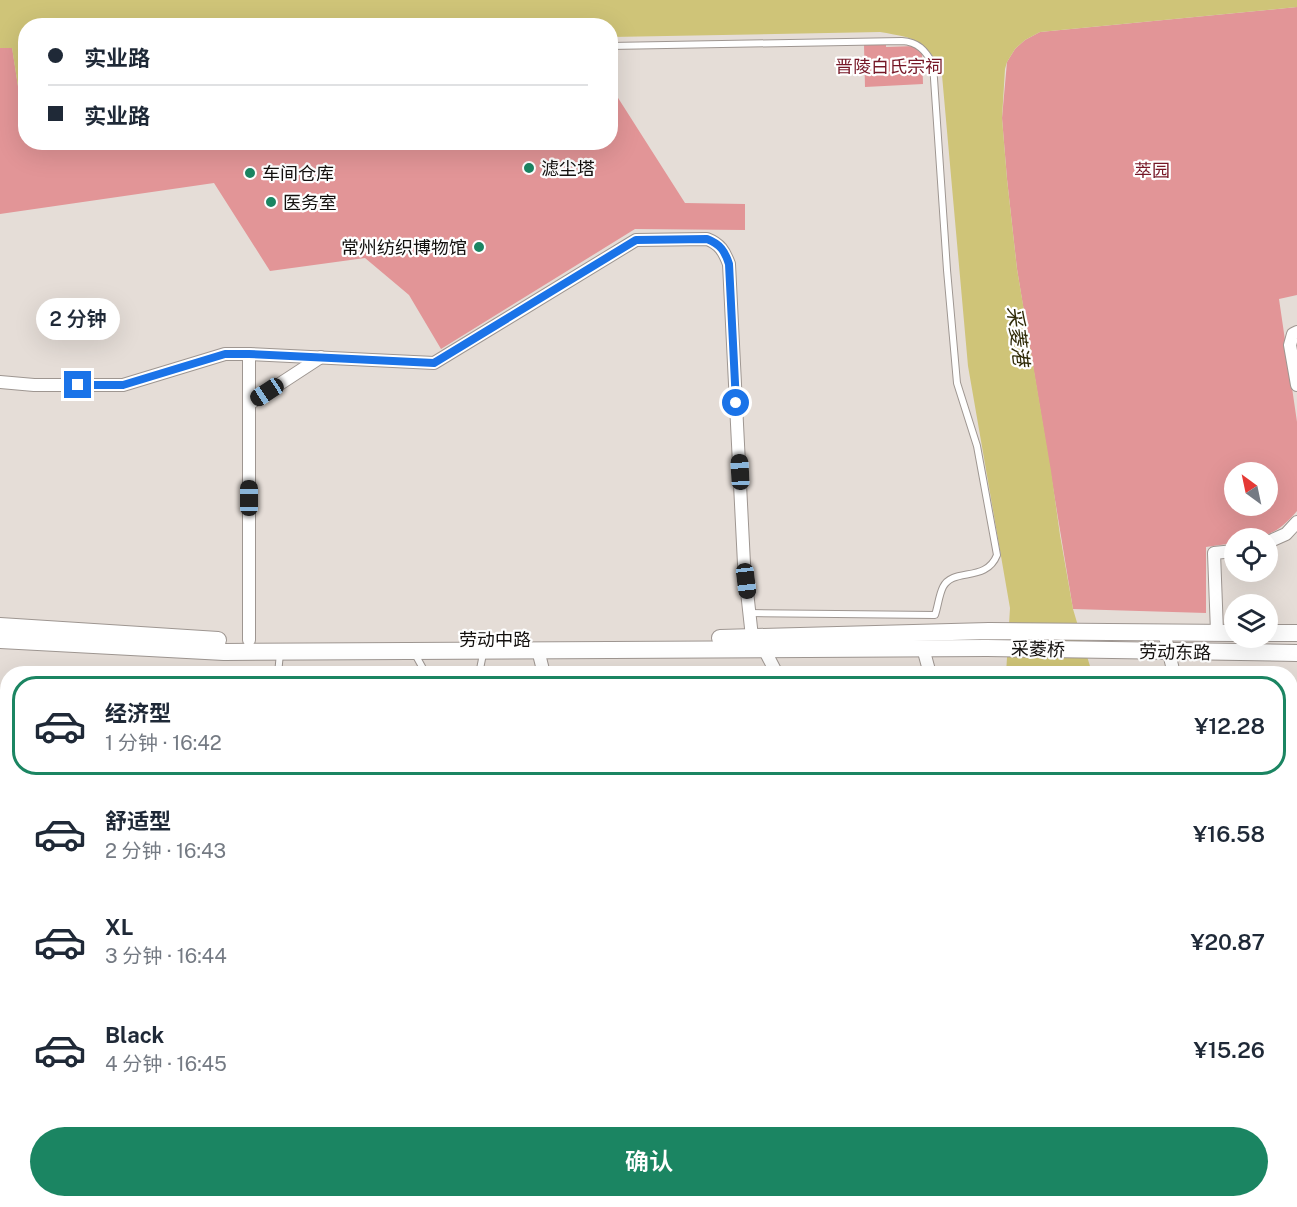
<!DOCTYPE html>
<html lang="zh">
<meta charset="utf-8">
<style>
body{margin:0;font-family:"Public Sans","Noto Sans SC",sans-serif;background:#f6f6f7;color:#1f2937;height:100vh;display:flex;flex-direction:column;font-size:22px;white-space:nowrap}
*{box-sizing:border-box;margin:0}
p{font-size:20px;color:#747a83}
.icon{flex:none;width:33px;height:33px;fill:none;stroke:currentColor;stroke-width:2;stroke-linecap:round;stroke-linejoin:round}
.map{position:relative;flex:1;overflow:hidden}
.sheet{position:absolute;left:0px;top:666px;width:1298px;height:542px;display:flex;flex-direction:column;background:#fff;border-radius:24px 24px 0 0;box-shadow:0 6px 24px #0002}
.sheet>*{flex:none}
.guide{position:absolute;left:18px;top:18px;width:600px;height:132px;border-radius:24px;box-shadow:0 6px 24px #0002;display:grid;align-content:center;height:132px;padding:0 30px;background:#fff}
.needle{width:39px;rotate:327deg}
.fabs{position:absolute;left:1224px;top:462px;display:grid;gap:12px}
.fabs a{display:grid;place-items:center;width:54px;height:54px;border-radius:50%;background:#fff;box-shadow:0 6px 24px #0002;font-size:30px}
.end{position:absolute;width:27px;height:27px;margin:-14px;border:8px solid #1a73e8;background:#fff;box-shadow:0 0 0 3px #fff}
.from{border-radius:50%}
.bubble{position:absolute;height:42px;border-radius:21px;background:#fff;box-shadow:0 6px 24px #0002;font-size:20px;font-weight:600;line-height:42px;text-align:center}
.car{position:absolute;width:18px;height:36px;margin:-18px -9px;border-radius:8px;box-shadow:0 0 4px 2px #0007;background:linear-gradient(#222 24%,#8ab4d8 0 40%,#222 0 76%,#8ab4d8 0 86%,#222 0)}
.guide b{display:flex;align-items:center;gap:21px;height:57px;font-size:22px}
.guide b+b{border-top:2px solid #e0e1e3}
.guide i{width:15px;height:15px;background:#1f2937}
ul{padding:10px 0 0;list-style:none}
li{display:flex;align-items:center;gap:18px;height:99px;margin:0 12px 9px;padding:0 18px;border:3px solid transparent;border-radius:24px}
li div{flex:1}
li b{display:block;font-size:22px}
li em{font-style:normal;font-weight:600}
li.on{border-color:#1b8562}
li>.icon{width:54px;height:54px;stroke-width:1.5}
.primary-button{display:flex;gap:12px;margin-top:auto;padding:12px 30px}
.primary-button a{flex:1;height:69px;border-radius:36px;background:#1b8562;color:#fff;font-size:24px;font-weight:600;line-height:69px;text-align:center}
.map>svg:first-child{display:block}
.green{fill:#e29597;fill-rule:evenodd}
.water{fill:#cfc478}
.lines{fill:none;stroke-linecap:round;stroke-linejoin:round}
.lane-casing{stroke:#9e9691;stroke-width:8}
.street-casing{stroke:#9e9691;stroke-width:14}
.secondary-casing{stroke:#9e9691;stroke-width:18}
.lane{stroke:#fff;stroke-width:6}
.street{stroke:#fff;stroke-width:12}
.secondary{stroke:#fff;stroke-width:16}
.route{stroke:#1a73e8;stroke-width:8}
.poi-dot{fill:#1b8562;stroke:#fff;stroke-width:2}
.labels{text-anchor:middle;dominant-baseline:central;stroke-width:4.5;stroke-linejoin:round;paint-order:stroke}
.park-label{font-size:18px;fill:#761726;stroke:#fff}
.poi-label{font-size:18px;fill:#14110f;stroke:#fff;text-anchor:start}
.street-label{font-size:18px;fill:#14110f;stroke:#fff}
.water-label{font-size:20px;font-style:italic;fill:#302b08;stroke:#fff}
</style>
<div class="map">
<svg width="1297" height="1207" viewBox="0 0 1297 1207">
<rect width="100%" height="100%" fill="#e5ddd7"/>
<!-- green -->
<g class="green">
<path d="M1297,7v288l-18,4 18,123v89c-21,24 -31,27 -63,27v5l-28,4v66l-133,-4 -56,-340 -10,-90 -5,-61 5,-56 8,-13 10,-9 15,-8zM1234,472h34v34h-34z"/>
<path d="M886,44v3l29,-1 7,7 1,31 -58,3 -1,-42z"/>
<path d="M12,47l10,65h3l1,30h584l1,-52h2l72,113 60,1v26l-110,-1 -194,120 -32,-54 -44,-37 -95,13 -56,-88 -214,31v-166z"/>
<path d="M1290,1038l7,31v138h-21l-1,-7h15z"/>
<path d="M159,1200h49l4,7h-50z"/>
<path d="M1083,1200h67l1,7h-65z"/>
<path d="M1208,1200h29l1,7h-28z"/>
</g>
<!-- water -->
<g class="water">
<path d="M0,0h1297v7l-257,25 -15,8 -10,9 -8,13 -2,7 -3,49 5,61 10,90 34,202 9,64 13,74 19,64 -86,1 4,-66 -42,-242 -26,-291c-14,-35 -26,-37 -62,-43l-269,5 -1,-11h-584v86h-4l-10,-64h-12z"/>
<path d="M41,1200h39l-8,7h-38z"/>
<path d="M1130,1200h87l2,7h-88z"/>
</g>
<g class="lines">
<defs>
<g id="lane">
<path d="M610,46l292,-5c16,1 23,9 31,23l14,206 10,113 20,63 20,109c-11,28 -44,12 -54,32 -4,8 -5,19 -8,28l-185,-2"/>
<path d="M415,654l11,20"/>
<path d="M278,674l2,-21"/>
<path d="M479,674l4,-20"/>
<path d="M0,809l3,-8 5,-3"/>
<path d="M0,824l8,14"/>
</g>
<g id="street">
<path d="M1297,332l-4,2 -3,11 7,40"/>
<path d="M249,354v286"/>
<path d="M0,382l34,3h89l102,-31h24l185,9 202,-123 71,-1c13,5 17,12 22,25l15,300 8,73 12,12 13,25"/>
<path d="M249,404l72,-47"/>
<path d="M1268,542l18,-8 11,-12"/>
<path d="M1164,632l10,42"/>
<path d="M1217,632l-3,-79 20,-2"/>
<path d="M923,648l7,26"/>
<path d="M538,650l6,24"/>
<path d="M0,922l8,17"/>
<path d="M0,975l8,-3"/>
<path d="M139,1200l3,7"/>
<path d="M676,1200l2,7"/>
<path d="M1066,1200l3,7"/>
<path d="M1257,1200l1,7"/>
</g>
<g id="secondary">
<path d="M0,626l218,14"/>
<path d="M1268,633h29"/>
<path d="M720,638l269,-7 245,2"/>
<path d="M0,640l224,12 763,-4 310,5"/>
</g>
</defs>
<!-- lane casing -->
<use href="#lane" class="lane-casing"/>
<!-- street casing -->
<use href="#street" class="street-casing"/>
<!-- secondary casing -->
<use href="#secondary" class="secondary-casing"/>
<!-- lane -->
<use href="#lane" class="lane"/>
<!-- street -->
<use href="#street" class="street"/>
<!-- secondary -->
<use href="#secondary" class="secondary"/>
</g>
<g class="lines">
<!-- route -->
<path class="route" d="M78,385h45l102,-31h24l185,9 202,-123 71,-1c13,5 18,12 22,25l7,139"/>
</g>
<!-- markers -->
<g class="poi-dot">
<circle cx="529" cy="168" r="6"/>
<circle cx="250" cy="173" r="6"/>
<circle cx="271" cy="202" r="6"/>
<circle cx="479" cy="247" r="6"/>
</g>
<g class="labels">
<!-- park labels -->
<g class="park-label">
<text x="889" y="66">晋陵白氏宗祠</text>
<text x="1152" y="170">萃园</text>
</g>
<!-- poi labels -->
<g class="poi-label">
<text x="541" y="168">滤尘塔</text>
<text x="262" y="173">车间仓库</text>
<text x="283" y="202">医务室</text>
<text x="467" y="247" text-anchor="end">常州纺织博物馆</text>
</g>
<!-- street labels -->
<g class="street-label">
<text x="495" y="639">劳动中路</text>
<text transform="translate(1038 649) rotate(2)">采菱桥</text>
<text transform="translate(1175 652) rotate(1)">劳动东路</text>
</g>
<!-- water labels -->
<g class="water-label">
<text transform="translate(1018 336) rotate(83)">采菱港</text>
</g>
</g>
</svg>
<div class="fabs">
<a><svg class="needle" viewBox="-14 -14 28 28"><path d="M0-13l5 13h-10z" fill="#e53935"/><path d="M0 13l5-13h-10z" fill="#747a83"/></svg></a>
<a><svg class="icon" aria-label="locate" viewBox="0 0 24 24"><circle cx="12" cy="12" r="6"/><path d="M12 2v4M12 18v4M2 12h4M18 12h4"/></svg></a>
<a><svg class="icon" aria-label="layers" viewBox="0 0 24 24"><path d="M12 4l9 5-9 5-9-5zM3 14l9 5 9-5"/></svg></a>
</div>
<i class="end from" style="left:736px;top:403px"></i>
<i class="end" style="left:78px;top:385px"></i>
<div class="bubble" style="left:36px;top:298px;width:84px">2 分钟</div>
<i class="car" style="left:267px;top:392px;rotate:237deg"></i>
<i class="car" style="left:740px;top:472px;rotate:357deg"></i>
<i class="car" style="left:249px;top:498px;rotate:0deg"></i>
<i class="car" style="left:746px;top:581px;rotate:173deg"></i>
<div class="guide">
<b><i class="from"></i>实业路</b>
<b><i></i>实业路</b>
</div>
<section class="sheet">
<ul>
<li class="on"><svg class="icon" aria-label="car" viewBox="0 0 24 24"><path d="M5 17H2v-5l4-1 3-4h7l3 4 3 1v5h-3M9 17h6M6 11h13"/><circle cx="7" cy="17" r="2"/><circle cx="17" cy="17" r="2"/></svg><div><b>经济型</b><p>1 分钟 · 16:42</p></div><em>¥12.28</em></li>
<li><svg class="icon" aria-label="car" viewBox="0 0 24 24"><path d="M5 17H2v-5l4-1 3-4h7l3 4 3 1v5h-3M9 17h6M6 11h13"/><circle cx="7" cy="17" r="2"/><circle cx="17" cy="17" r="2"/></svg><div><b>舒适型</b><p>2 分钟 · 16:43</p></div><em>¥16.58</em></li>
<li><svg class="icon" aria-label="car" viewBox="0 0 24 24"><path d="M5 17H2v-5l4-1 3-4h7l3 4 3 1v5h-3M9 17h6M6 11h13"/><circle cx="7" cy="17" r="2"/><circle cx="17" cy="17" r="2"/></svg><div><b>XL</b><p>3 分钟 · 16:44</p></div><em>¥20.87</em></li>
<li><svg class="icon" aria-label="car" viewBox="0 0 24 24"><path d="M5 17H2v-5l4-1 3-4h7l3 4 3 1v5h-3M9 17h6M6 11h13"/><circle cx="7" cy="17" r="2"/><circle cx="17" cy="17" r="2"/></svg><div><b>Black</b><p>4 分钟 · 16:45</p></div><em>¥15.26</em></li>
</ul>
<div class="primary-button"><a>确认</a></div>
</section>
</div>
